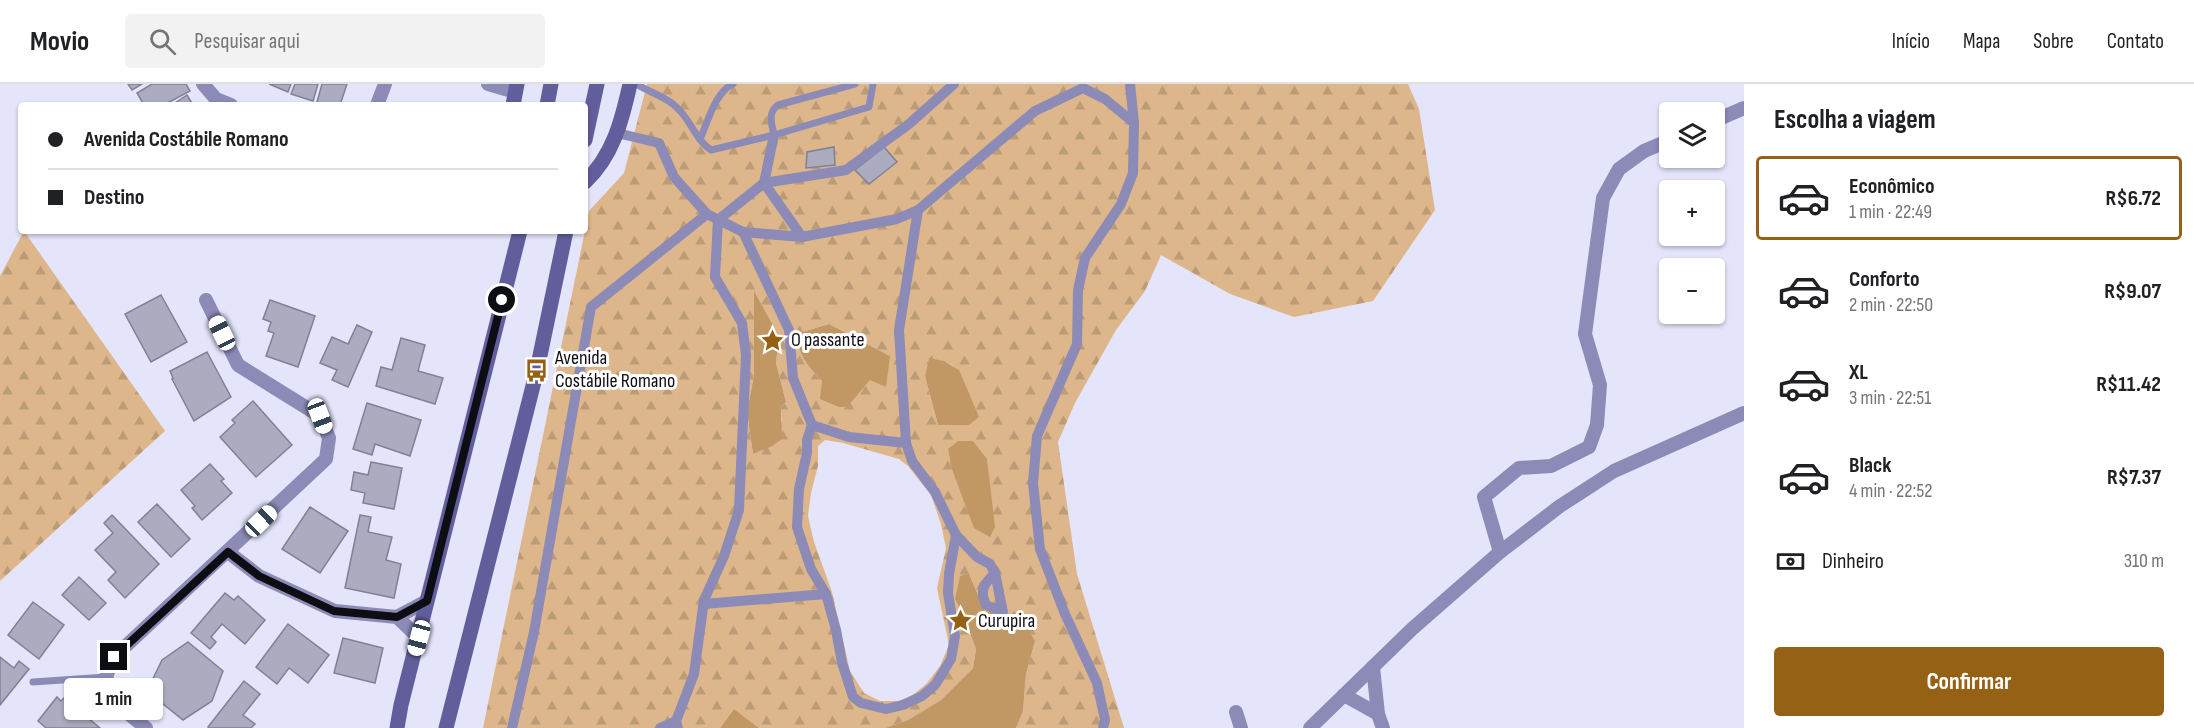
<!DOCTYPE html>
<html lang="pt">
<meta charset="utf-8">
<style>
body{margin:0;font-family:"Sofia Sans Condensed",sans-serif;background:#f2f2f2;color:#202124;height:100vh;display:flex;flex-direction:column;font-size:22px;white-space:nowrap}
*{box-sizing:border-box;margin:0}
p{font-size:20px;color:#757577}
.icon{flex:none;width:33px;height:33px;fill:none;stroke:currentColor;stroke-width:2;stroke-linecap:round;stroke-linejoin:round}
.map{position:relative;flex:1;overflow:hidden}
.panel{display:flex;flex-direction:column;background:#fff;width:450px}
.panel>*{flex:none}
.top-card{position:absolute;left:18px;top:18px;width:570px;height:132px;border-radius:6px;box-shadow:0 2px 4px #0004;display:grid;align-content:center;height:132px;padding:0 30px;background:#fff}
.controls{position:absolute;left:1659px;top:18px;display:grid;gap:12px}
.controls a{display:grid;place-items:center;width:66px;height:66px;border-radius:6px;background:#fff;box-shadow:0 2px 4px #0004;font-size:30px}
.end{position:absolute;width:27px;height:27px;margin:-14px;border:8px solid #0d0d14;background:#fff;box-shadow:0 0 0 3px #fff}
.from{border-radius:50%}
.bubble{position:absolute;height:42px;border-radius:6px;background:#fff;box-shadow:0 2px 4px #0004;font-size:20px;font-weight:700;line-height:42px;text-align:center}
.car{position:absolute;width:18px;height:36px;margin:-18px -9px;border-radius:8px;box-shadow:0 0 4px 2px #0007;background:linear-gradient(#fff 24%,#345 0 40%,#fff 0 76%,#345 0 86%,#fff 0)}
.top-card b{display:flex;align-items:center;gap:21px;height:57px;font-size:22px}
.top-card b+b{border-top:2px solid #e0e0e0}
.top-card i{width:15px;height:15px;background:#202124}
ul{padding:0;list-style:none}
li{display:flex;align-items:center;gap:18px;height:84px;margin:0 12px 9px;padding:0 18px;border:3px solid transparent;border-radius:6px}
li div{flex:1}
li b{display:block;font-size:22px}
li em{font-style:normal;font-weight:700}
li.on{border-color:#956115}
li>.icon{width:54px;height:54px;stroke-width:1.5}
h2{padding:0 30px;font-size:27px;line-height:72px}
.pay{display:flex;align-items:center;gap:15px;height:66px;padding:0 30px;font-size:22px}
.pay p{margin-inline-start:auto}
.primary-button{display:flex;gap:12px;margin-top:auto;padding:12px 30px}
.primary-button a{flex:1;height:69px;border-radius:6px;background:#956115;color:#fff;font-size:24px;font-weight:700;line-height:69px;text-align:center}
header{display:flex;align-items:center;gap:36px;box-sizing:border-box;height:84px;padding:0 30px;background:#fff;border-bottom:2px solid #e0e0e0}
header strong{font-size:28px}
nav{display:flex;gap:33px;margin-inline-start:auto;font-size:21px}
.search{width:420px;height:54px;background:#f2f2f2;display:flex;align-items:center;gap:15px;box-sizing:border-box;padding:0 21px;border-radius:6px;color:#757577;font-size:22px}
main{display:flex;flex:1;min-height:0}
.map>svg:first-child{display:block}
.forest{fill:url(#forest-firs);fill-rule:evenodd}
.water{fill:#c19764}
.building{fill:#acacc1;stroke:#818095;stroke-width:1.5}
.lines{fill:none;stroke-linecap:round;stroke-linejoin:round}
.service{stroke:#8c8ab6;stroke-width:7}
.pedestrian{stroke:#8c8ab6;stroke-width:10}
.minor{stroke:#8c8ab6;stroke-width:14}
.secondary{stroke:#625d9b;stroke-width:15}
.route{stroke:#0d0d14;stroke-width:8}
.labels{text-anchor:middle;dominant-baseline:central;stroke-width:6;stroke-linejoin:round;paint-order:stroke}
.poi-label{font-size:20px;fill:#0d0d14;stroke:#fff;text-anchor:start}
</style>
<header>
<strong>Movio</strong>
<div class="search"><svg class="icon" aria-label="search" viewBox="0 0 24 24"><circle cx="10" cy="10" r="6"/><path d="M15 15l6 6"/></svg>Pesquisar aqui</div>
<nav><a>Início</a><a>Mapa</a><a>Sobre</a><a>Contato</a></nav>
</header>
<main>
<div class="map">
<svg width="1744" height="644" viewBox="0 0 1744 644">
<defs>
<pattern id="forest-firs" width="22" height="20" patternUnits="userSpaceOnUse" patternTransform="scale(1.5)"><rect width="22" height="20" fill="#ddb78b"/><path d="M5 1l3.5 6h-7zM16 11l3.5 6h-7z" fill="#bc9c77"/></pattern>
</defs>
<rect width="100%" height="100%" fill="#e4e4fa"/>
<!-- forest -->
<g class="forest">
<path d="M647,0h761l11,25 16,101 -62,91 -79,16 -64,-23 -69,-39 -16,36 -29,39 -41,73 -17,39 19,132 47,154h-108l7,-17 3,-37 9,-33 -36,-28 -14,-2 -16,-37 -14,25 10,21 11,29 -3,19 -32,32 -33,20 -23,8h-126l-25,-19 -14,19h-237l106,-517 35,-38zM754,208l25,44 -3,27 10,39 -5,5 1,14 -29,33 -6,-42 7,-37zM829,240l61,32 -68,25c-13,-14 -27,-28 -23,-48zM929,275c25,2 29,9 38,31l-29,35 -13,-49zM825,356l18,3 56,16 9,7 23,29 10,29 5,24 -9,40 12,57 -9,21 -13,17 -15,13 -14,5h-18l-16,-8 -14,-22 -18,-79 -18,-50 -6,-26 3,-23 7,-27v-20zM948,365l39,10 3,34 -30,-3 -9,-23z"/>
<path d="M24,147l141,200 -165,150v-305z"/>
</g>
<!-- water -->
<g class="water">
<path d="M754,207l25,45 -3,27 10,39 -5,5 1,32 -10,7 -19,8 -6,-42 7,-37z"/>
<path d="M829,240l61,32 -4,31 -16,-7 -23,27h-8l-19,-8 2,-18c-13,-14 -27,-28 -23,-48z"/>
<path d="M929,274l15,3 15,9 20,47 -10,8h-31l-13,-49z"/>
<path d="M958,357h15l14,18 8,68 -5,10 -16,-9 -23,-61 -3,-18z"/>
<path d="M969,490l16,37 14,2 25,10 11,18 -9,33 -3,37 -7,17h-131l23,-8 33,-20 32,-32 3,-19 -11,-29 -10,-21 5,-23z"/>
<path d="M734,625l25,19h-39z"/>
</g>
<!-- building -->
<g class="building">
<path d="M128,0h14l-10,6z"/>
<path d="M152,0h34l4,7 -26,14h-20l-7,-12z"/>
<path d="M269,0h22l-3,8z"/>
<path d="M295,0h23l-5,17 -22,-7z"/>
<path d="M322,0h25l-7,21h-15l-8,-3z"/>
<path d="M187,11l6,10h-21z"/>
<path d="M834,63l1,18 -29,3 1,-16z"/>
<path d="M884,63l13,15 -28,22 -14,-14z"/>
<path d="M161,211l26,47 -36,20 -26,-48z"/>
<path d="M270,216l45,16 -17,51 -32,-11 8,-23 -6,-2 3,-9 -8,-3z"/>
<path d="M357,241l15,7 -24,55 -16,-7 5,-10 -17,-7 12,-26 16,7z"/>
<path d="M401,254l24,7 -7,26 25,7 -8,26 -59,-18 5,-19 11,3z"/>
<path d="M207,268l24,45 -37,24 -22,-42 1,-1 -3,-7z"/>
<path d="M253,317l39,44 -36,32 -36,-40 15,-14 -3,-3z"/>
<path d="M367,319l54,17 -11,36 -35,-12 -3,11 -19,-6z"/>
<path d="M371,378l31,6 -8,41 -31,-6 2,-10 -14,-3 3,-18 14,3z"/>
<path d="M210,380l14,15 -3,2 11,12 -30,27 -10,-12 3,-2 -14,-16z"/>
<path d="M157,420l33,35 -19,18 -33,-35z"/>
<path d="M310,423l38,24 -28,42 -38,-24z"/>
<path d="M112,431l47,49 -34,34 -17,-18 8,-8 -21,-22 18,-17 -9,-10z"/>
<path d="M360,431l11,2 -3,15 24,5 -6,23 15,4 -7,34 -49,-10z"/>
<path d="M79,493l27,26 -17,17 -27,-25z"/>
<path d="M225,509l9,7 4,-4 27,24 -20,24 -23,-20 -11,13 5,5 -6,7 -19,-16z"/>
<path d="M33,518l31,23 -25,34 -31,-24z"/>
<path d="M288,540l41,31 -21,28 -19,-15 -12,16 -21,-17z"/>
<path d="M343,554l40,10 -8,35 -41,-10z"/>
<path d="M188,558l35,29 -11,30 -29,19 -36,-29 15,-31z"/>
<path d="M0,573l14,11 5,-7 10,8 -29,36z"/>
<path d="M244,597l16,13 -17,21 12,9 -4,4h-42l-1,-1z"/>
<path d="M57,613l4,4 3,-3 36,30h-54l-8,-7z"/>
</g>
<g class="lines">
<!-- service -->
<g class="service">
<path d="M636,0c15,9 34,14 45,28 11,12 16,29 30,38l63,-15 95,-28 4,-23"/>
<path d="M774,51c-2,-11 -7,-22 4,-30l77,-21"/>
<path d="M700,55c8,-17 15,-47 33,-55"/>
<path d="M33,598l73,-5"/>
</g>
<!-- pedestrian -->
<g class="pedestrian">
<path d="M1130,0l4,39"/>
<path d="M617,49l42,10 15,34 33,37 36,18"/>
<path d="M774,51l-10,48 38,54"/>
<path d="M918,126l117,-99 48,-23 22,11 29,24 -1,50 -12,31 -36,54 -7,32 -1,54 -40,92 -4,47 7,66 25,65 32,69 8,37 -2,8"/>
<path d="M812,341l37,12 57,6 6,18 23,31 21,43 -7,39 -1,19 7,43 -4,23 -16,26 -13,11 -19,9 -17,4 -25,-6 -8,-6 -11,-34 -6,-33 -10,-36 -15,-25 -14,-42 2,-38 8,-36v-13z"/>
<path d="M812,341l-19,-47 -4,-48 -46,-98 59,5 95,-18 21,-9 -19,120 7,113"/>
<path d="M956,451l21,22 13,7 5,9 8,39 -17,-7c-7,-15 -2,-21 9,-32"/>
<path d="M704,520l122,-10"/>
<path d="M512,644l22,-96 57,-325 116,-93"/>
<path d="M660,644l16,-7"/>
<path d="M678,644l-2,-7 18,-47 10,-74 20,-44 15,-46 7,-155 -4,-32 -27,-46 3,-57 46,-37 82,-13 63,-46 45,-40"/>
</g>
<!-- minor -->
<g class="minor">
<path d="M203,0l13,15 15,6"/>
<path d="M488,0l27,8"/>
<path d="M377,21l8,-21"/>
<path d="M1714,37l30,-13"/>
<path d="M228,468l31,24 76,35 62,6 30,-16"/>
<path d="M1500,468l-16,-55 35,-29 32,-2 38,-19 8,-22 3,-40 -15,-51 18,-136 16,-29 25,-18 26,-11"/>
<path d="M397,533l22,21"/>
<path d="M1373,583l5,47 5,14"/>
<path d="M1344,611l34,19"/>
<path d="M1236,628l5,16"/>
<path d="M146,644l-28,-23 -12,-28 8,-20 212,-198 3,-21 -9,-22 -82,-51 -32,-65"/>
<path d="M1310,644l102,-99 88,-77 60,-46 54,-35 130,-58"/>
</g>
<!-- secondary -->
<g class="secondary">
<path d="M513,21l4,-21"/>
<path d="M547,21l4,-21"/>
<path d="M585,56l12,-56"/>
<path d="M585,98c28,-26 37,-62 45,-98"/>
<path d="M397,644l4,-23 119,-474"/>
<path d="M446,644l91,-358 29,-139"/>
</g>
</g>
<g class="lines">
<!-- route -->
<path class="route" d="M114,573l114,-105 31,24 75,35 63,6 30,-16 75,-301"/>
</g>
<!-- icons -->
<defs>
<symbol id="sight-bare" viewBox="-9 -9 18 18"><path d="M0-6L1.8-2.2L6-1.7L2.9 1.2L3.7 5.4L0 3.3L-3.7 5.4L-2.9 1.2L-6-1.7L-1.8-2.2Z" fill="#956115" stroke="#fff" stroke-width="2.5" paint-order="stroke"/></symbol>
<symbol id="bus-bare" viewBox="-9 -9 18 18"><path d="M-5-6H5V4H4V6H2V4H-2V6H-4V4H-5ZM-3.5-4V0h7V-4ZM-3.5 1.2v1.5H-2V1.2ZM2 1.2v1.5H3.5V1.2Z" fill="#956115" stroke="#fff" stroke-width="2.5" paint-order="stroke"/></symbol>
</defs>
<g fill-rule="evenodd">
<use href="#sight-bare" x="756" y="240" width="33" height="33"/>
<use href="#bus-bare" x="520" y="270" width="33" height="33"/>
<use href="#sight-bare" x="944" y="520" width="33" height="33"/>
</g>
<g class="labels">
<!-- poi labels -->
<g class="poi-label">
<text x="791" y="256">O passante</text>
<text x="555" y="274">Avenida<tspan x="555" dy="23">Costábile Romano</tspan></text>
<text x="978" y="537">Curupira</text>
</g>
</g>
</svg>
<div class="controls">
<a><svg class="icon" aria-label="layers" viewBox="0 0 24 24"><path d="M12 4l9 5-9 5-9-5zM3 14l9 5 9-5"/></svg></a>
<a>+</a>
<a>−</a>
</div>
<i class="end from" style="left:502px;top:216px"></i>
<i class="end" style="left:114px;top:573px"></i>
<div class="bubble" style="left:64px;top:594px;width:99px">1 min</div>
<i class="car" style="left:222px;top:249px;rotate:334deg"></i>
<i class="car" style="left:320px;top:332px;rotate:159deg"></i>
<i class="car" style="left:261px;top:437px;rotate:46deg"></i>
<i class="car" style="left:419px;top:554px;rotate:195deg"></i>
<div class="top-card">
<b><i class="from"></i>Avenida Costábile Romano</b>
<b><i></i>Destino</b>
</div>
</div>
<section class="panel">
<h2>Escolha a viagem</h2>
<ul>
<li class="on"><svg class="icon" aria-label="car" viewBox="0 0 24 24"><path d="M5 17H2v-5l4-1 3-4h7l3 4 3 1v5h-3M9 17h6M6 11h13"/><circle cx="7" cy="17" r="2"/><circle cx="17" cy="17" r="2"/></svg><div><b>Econômico</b><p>1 min · 22:49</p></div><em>R$6.72</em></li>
<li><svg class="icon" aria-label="car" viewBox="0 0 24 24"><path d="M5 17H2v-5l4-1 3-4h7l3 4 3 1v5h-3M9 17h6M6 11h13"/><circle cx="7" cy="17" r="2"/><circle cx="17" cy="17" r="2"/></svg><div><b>Conforto</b><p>2 min · 22:50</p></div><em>R$9.07</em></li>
<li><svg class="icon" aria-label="car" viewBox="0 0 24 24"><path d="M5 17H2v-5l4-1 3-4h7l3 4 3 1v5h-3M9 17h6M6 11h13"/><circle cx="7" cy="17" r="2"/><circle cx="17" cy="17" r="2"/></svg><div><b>XL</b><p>3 min · 22:51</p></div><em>R$11.42</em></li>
<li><svg class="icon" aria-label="car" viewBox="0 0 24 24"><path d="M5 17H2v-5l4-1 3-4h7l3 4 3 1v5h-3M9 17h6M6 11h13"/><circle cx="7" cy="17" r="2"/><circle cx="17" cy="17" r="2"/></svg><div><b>Black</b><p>4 min · 22:52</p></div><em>R$7.37</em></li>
</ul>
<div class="pay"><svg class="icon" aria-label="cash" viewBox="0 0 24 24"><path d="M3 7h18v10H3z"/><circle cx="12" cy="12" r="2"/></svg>Dinheiro<p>310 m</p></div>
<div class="primary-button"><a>Confirmar</a></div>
</section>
</main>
